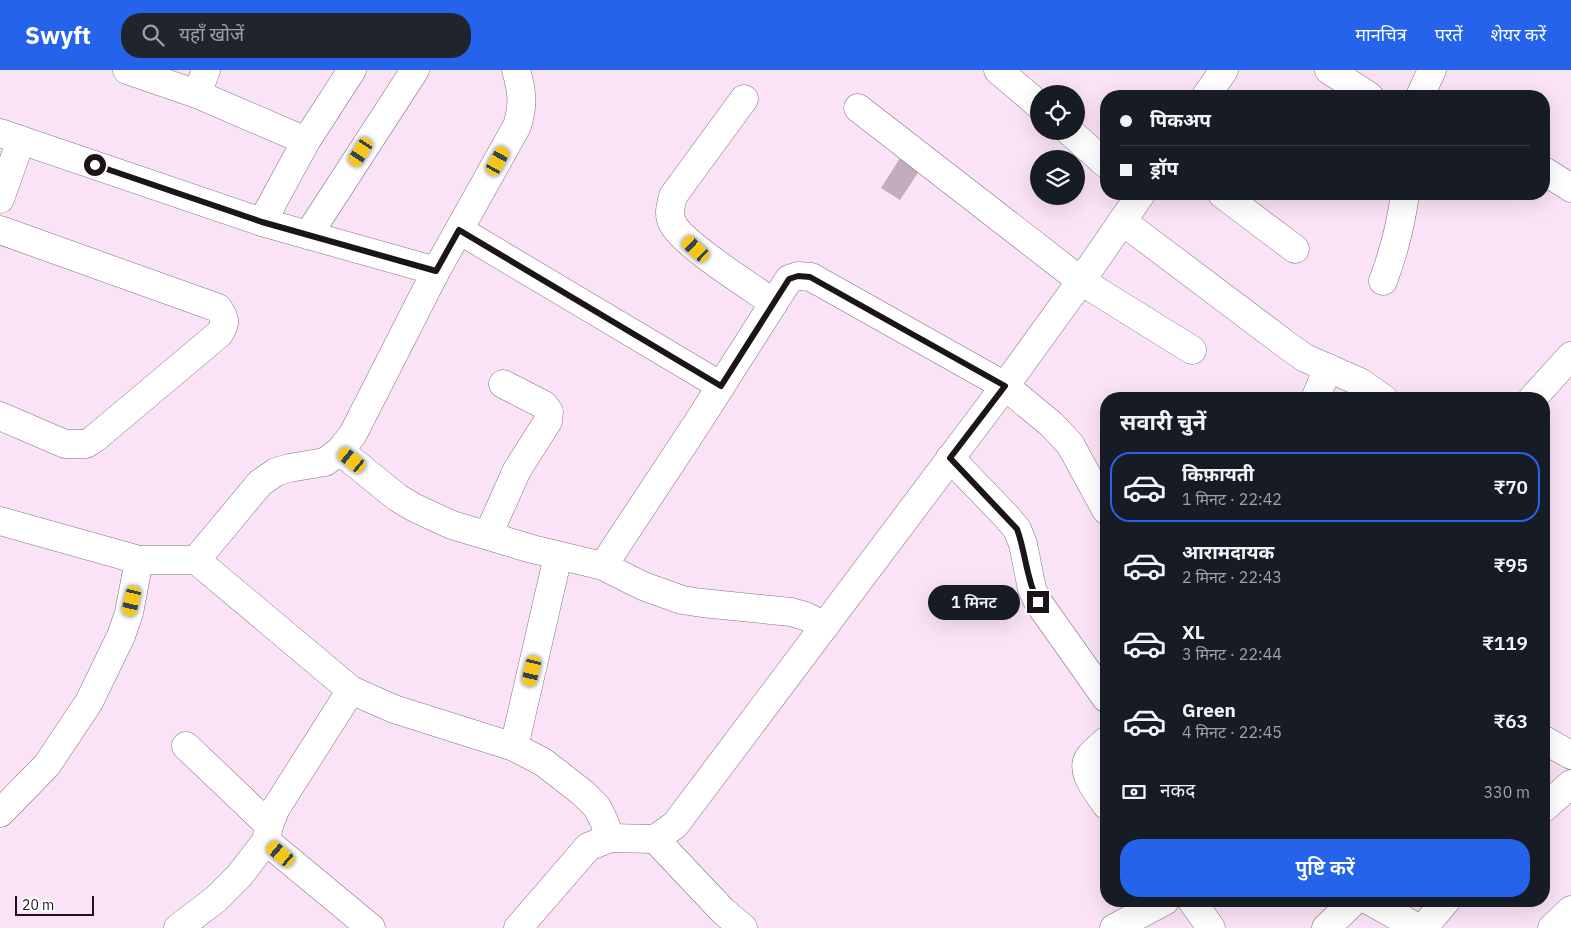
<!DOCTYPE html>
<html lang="hi">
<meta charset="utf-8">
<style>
body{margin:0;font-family:"IBM Plex Sans","Noto Sans Devanagari",sans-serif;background:#20242c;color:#f1f3f6;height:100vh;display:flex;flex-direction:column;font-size:19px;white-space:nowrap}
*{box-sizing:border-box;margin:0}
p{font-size:16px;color:#9ea1a6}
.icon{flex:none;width:28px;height:28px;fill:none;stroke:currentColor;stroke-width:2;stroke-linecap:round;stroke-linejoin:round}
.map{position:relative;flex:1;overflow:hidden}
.details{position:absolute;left:1100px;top:322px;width:450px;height:515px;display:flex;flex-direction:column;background:#171b24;border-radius:20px;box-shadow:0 5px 20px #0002}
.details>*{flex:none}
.top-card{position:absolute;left:1100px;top:20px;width:450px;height:110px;border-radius:20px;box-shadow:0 5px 20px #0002;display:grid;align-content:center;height:110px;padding:0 20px;background:#171b24}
.buttons{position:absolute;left:1030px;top:15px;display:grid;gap:10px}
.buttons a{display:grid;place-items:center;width:55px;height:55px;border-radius:50%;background:#171b24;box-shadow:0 5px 20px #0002;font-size:25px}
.scale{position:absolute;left:15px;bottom:12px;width:79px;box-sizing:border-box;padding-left:5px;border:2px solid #1b141a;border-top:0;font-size:14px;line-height:18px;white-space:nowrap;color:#1b141a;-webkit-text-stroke:4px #fff;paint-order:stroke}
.end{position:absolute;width:22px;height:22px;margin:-11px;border:6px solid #1b141a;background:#fff;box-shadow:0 0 0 2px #fff}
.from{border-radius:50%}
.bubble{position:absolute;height:35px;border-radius:18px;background:#171b24;box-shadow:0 5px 20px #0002;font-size:16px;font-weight:600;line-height:35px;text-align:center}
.car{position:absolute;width:15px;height:30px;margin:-15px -8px;border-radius:6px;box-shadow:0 0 4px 1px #0007;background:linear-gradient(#f5c518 24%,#345 0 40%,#f5c518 0 76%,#345 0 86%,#f5c518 0)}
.top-card b{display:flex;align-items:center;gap:18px;height:48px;font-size:19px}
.top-card b+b{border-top:1px solid #363941}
.top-card i{width:12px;height:12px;background:#f1f3f6}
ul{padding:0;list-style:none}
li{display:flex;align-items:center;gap:15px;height:70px;margin:0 10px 8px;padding:0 10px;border:2px solid transparent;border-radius:20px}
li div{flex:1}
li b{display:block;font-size:19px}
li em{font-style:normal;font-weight:600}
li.on{border-color:#2563eb}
li>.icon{width:45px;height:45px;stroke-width:1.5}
h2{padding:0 20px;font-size:22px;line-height:60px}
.pay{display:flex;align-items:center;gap:12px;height:55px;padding:0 20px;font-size:19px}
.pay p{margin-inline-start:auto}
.action{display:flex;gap:10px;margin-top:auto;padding:10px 20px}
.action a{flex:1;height:58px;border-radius:20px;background:#2563eb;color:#fff;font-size:20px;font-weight:600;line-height:58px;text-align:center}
header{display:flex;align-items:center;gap:30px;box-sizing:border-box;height:70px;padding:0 25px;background:#2563eb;color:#fff}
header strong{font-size:24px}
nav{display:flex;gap:28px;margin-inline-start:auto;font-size:18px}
.search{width:350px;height:45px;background:#20242c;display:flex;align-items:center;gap:12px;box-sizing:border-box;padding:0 18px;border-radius:20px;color:#9ea1a6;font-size:19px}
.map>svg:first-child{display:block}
.building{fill:#c2acbe}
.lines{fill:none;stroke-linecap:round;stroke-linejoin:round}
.minor-casing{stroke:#847081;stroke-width:29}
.tertiary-casing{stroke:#847081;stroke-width:29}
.minor{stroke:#fff;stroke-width:28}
.tertiary{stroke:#fff;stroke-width:28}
.route{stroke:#1b141a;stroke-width:6}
</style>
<header>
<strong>Swyft</strong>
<div class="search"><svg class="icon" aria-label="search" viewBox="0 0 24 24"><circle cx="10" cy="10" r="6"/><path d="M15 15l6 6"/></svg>यहाँ खोजें</div>
<nav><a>मानचित्र</a><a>परतें</a><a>शेयर करें</a></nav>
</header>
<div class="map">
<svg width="1571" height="858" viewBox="0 0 1571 858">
<rect width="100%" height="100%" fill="#fae3f6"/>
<!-- building -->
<path class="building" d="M902,85l19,13 -21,32 -19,-12z"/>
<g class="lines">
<defs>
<g id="minor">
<path d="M127,0l70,24 109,47"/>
<path d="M998,0l41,35"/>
<path d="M1329,0l40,26"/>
<path d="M197,24l9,-24"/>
<path d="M1420,26l12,-26"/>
<path d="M744,29l-71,97c-2,8 -5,18 -1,26 8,21 81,66 102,81"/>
<path d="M858,38l223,173 111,69"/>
<path d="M1069,61l37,33"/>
<path d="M0,63l262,89 174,49"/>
<path d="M1544,101l27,17"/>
<path d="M1222,124l73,55"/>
<path d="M0,129l21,-59"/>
<path d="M1122,151l166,125 17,12 55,24 24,17"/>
<path d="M262,152l44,-81 46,-71"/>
<path d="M0,160l218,78c7,10 9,15 1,26l-125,105 -8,5h-21l-65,-28"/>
<path d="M459,160l262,156"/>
<path d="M308,165l107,-165"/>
<path d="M1383,211c11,-29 18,-57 22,-87"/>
<path d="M1315,329l13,-31"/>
<path d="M1532,329l39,-43"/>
<path d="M340,381l58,47 17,10 37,17 80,24 71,17 40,20 39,14 20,3 89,9 14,4 20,10"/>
<path d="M950,388l56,58 11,13 6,15 9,45 6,13 68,96"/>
<path d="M0,451l139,39h57l155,130 43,19 120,38 29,15 40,31 14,14 7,14 6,17"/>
<path d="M488,465l29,-65 31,-49 1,-9 -5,-7 -41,-21"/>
<path d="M196,490l64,-77 16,-11 13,-4 36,-6 15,-11 13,-17 83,-163 81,-145c7,-22 5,-35 -1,-56"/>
<path d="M603,496l95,-144 91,-143 9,-3 13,1 194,109 46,38 19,20 36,66"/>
<path d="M1544,670l27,15"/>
<path d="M1106,671c-5,5 -11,9 -15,14 -14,15 7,37 15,50"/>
<path d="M186,676l83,79"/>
<path d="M514,677l44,-191"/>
<path d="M1544,738l27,-24"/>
<path d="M0,743l47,-48 42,-63 32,-66 8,-23 10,-53"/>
<path d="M655,769l68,72 20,17"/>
<path d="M266,771l3,-16 7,-17 75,-118"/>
<path d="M1192,831l19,27"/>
<path d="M1370,831l48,27"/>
<path d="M178,858l38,-29 23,-23 27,-35 105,87"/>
<path d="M1114,858l51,-27"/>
<path d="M1326,858l28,-27"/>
<path d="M1423,858l23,-27"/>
<path d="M1552,858l19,-18"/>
</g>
<g id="tertiary">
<path d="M1206,26l18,-26"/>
<path d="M518,858l70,-81 22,-9 45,1 20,-14 330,-439 76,-105 60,-87"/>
</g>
</defs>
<!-- minor casing -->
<use href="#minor" class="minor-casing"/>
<!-- tertiary casing -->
<use href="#tertiary" class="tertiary-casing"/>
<!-- minor -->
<use href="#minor" class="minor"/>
<!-- tertiary -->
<use href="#tertiary" class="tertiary"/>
</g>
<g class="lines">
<!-- route -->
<path class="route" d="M95,95l167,57 174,49 23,-41 262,156 68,-107 9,-3 12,1 195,109 -55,72 67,71c9,24 9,50 21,73"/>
</g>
</svg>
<div class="buttons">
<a><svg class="icon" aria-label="locate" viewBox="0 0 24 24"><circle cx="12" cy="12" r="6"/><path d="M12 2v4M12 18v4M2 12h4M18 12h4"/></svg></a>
<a><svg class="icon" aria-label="layers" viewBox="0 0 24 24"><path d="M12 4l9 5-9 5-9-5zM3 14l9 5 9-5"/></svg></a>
</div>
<div class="scale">20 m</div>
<i class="end from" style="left:95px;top:95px"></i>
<i class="end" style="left:1038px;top:532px"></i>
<div class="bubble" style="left:928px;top:515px;width:92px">1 मिनट</div>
<i class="car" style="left:361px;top:82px;rotate:213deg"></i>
<i class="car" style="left:498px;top:91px;rotate:29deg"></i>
<i class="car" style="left:696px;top:179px;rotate:312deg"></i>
<i class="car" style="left:352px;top:390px;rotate:309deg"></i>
<i class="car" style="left:132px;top:531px;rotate:193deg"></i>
<i class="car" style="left:532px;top:601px;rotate:193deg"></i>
<i class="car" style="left:281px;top:784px;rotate:310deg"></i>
<div class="top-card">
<b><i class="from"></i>पिकअप</b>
<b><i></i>ड्रॉप</b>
</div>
<section class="details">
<h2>सवारी चुनें</h2>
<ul>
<li class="on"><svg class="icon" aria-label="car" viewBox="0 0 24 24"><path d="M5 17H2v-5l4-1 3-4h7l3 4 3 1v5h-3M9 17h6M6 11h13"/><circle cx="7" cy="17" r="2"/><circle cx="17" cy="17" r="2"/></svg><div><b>किफ़ायती</b><p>1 मिनट · 22:42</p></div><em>₹70</em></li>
<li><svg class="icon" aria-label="car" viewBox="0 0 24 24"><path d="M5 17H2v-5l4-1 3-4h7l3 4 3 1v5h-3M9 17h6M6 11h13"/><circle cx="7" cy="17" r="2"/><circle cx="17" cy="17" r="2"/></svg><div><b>आरामदायक</b><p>2 मिनट · 22:43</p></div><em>₹95</em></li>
<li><svg class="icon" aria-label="car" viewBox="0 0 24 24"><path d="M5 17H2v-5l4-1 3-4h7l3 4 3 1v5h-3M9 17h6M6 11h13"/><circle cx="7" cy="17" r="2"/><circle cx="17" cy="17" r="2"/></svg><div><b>XL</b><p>3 मिनट · 22:44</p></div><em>₹119</em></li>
<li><svg class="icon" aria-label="car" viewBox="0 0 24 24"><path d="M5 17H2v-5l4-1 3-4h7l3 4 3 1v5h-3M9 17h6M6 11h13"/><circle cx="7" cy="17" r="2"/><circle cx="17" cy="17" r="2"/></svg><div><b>Green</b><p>4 मिनट · 22:45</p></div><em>₹63</em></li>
</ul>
<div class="pay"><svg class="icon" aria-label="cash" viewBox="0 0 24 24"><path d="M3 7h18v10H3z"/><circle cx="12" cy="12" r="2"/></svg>नकद<p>330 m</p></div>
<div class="action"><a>पुष्टि करें</a></div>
</section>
</div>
